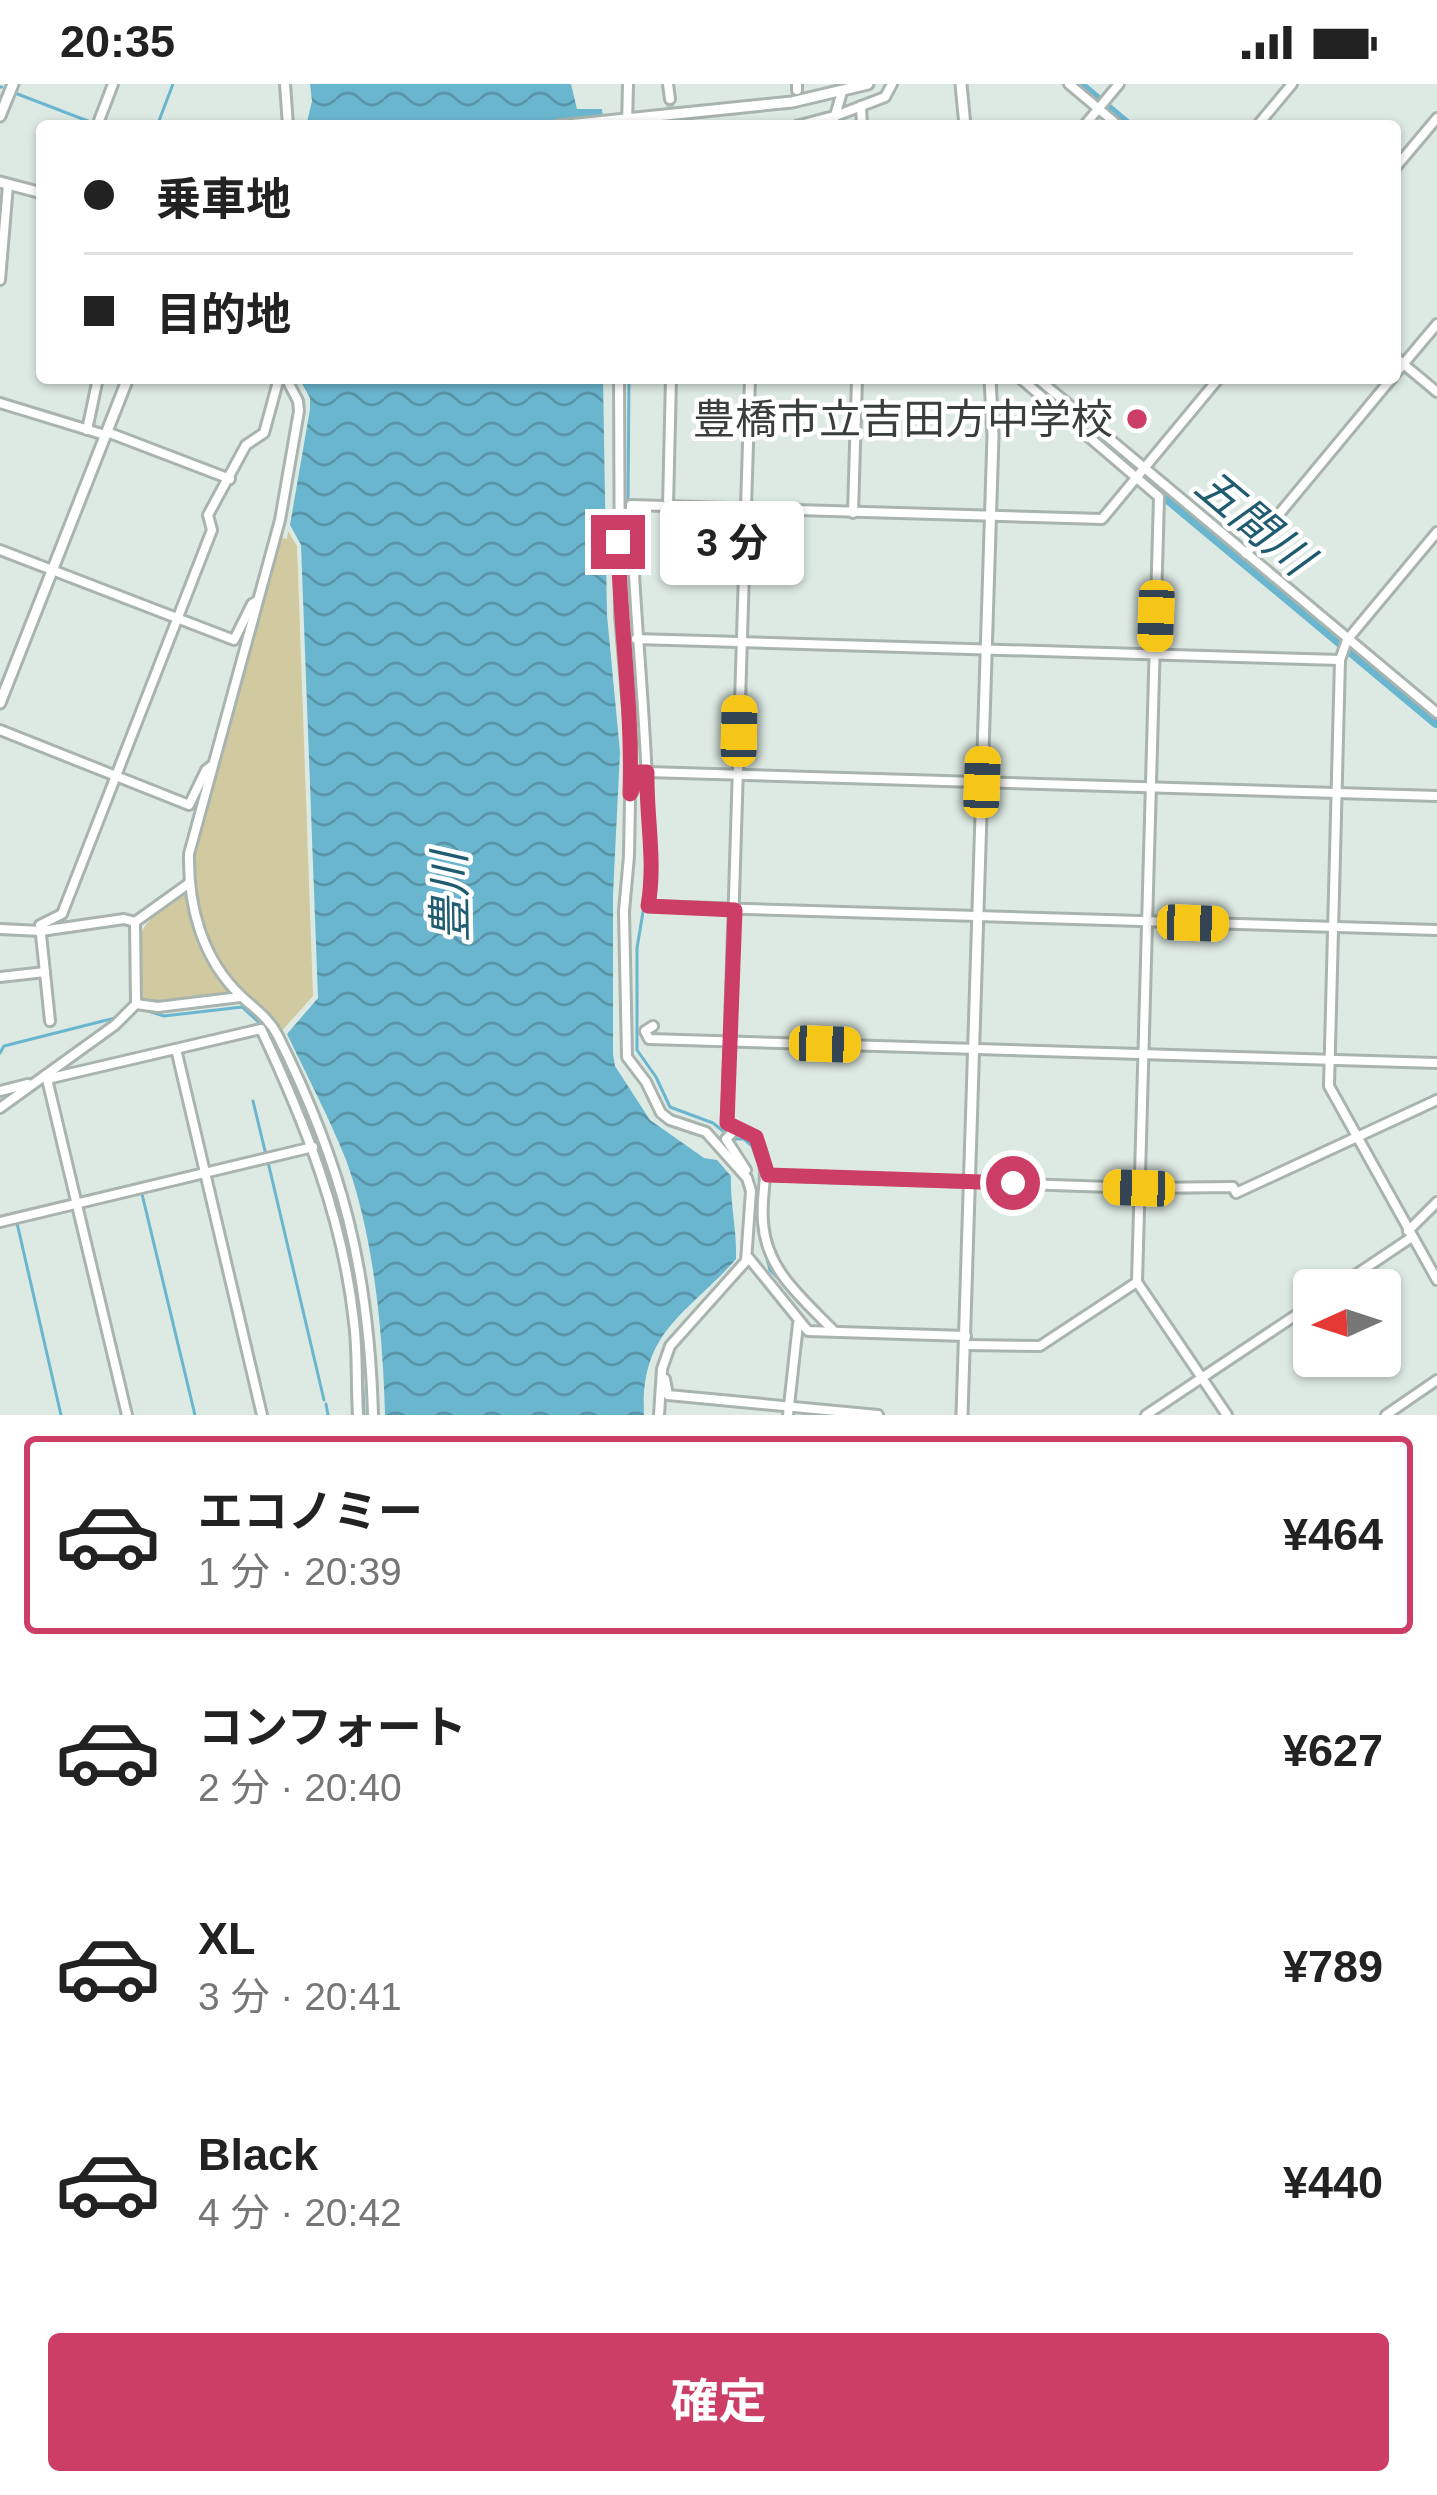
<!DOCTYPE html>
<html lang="ja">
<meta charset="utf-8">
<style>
body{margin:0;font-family:Helvetica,"Noto Sans JP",sans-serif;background:#f2f2f2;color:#222;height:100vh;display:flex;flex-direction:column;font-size:45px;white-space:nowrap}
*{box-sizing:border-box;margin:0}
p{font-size:39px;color:#767676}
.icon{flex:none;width:66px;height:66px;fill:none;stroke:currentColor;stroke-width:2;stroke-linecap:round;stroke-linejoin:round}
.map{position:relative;height:1331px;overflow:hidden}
.sheet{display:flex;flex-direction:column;background:#fff;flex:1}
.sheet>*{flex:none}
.guide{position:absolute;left:36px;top:36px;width:1365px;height:264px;border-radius:12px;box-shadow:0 3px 9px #0004;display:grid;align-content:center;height:264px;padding:0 48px;background:#fff}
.needle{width:78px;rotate:267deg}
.tools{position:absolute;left:1293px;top:1185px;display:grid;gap:24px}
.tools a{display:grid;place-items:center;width:108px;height:108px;border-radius:12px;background:#fff;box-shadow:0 3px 9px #0004;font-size:60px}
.end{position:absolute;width:54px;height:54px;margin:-27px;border:15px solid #cd3e66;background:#fff;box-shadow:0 0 0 6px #fff}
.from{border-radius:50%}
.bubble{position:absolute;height:84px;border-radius:12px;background:#fff;box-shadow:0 3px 9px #0004;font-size:39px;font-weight:700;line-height:84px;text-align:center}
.car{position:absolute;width:36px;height:72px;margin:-36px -18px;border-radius:15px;box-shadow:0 0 9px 3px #0007;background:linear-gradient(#f5c518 24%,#345 0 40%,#f5c518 0 76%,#345 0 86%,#f5c518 0)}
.guide b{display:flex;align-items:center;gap:42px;height:114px;font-size:45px}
.guide b+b{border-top:3px solid #e0e0e0}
.guide i{width:30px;height:30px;background:#222}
ul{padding:21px 0 0;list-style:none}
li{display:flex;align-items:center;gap:36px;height:198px;margin:0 24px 18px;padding:0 24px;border:6px solid transparent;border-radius:12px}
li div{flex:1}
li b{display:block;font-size:45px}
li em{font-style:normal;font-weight:700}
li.selected{border-color:#cd3e66}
li>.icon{width:108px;height:108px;stroke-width:1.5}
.button{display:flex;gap:24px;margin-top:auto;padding:24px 48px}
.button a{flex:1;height:138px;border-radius:12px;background:#cd3e66;color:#fff;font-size:48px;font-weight:700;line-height:138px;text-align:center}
.status{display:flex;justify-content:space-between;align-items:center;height:84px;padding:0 60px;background:#fff;direction:ltr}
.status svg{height:33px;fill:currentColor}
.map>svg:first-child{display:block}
.green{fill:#d1c99f}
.water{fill:url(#water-waves)}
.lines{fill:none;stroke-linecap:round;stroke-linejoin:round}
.stream{stroke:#6bb6cf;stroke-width:3}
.river{stroke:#6bb6cf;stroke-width:14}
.street-tunnel{stroke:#bcc8c1;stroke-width:8;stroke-dasharray:8 4;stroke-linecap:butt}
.street-casing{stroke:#a8b4ad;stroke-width:14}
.secondary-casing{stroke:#a8b4ad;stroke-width:15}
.street{stroke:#fff;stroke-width:8}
.secondary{stroke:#fff;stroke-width:9}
.route{stroke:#cd3e66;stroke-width:15}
.poi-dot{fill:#cd3e66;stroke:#fff;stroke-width:4.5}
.labels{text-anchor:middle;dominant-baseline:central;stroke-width:9;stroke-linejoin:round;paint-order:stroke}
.poi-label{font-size:42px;fill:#393e3b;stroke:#fff;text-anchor:end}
.water-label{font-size:45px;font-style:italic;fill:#205c6f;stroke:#fff}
</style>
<div class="status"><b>20:35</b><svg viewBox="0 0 49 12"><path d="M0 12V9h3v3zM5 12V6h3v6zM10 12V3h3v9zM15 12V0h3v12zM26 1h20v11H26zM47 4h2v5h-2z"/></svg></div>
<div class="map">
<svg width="1437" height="1331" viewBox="0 0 1437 1331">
<defs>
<pattern id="water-waves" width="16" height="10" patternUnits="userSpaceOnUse" patternTransform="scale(3)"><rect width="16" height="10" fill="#6bb6cf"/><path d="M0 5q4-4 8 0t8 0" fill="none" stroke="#5995a9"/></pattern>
</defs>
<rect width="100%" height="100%" fill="#ddeae3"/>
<!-- green -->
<g class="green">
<path d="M288,447l9,15 16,450 -33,37c-12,-22 -29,-30 -46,-48 -36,-40 -42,-83 -42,-134l87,-314 8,2z"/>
<path d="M182,809l6,2 3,18 39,79 -71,12 -19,-4c-3,-64 -12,-67 42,-107z"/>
</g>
<!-- water -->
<g class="water">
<path d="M310,0h261l6,25h25l2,17h-298l6,-25z"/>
<path d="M299,294h304l4,237 13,137 -7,143v159l2,12 35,54 54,38 13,2 14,16c-1,28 6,54 5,83 -49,56 -96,71 -92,156h-259c-2,-81 -11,-179 -39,-255 -17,-43 -39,-84 -59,-126l31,-36 -17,-453 -11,-20 20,-116v-11z"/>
</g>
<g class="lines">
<!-- stream -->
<g class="stream">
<path d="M0,3h2"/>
<path d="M15,9l78,30"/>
<path d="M157,42l16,-42"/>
<path d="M628,418l1,-124"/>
<path d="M630,482l8,128"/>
<path d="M642,667l2,38"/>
<path d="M644,822l-7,42v102l19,27 14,30 43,16 20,16h11l8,7 9,25"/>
<path d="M148,927l16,5 78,-9 21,19"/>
<path d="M275,967c15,31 31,61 43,92 35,85 43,181 46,272"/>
<path d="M0,969l4,-7 111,-28"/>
<path d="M253,1017l13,54"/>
<path d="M1359,1047l78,-37"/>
<path d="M268,1078l56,238"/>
<path d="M1241,1102l110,-52"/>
<path d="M1182,1109l46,-1"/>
<path d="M142,1110l53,221"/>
<path d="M17,1139l44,192"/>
<path d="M758,1141l12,45 33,34"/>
<path d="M1142,1196l2,-87"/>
<path d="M835,1252l124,4"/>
<path d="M972,1257l34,1"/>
<path d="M326,1320l2,11"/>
</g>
<!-- river -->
<g class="river">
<path d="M1076,0l50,42"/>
<path d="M1052,316l385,321"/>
</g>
<!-- street-tunnel -->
<path class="street-tunnel" d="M670,15l1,27"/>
<defs>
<g id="street">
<path d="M285,0l3,42"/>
<path d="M668,0l2,15"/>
<path d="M797,0v6"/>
<path d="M1069,0l50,42"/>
<path d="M861,22l1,20"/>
<path d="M97,42l16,-42"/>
<path d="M627,42l1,-42"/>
<path d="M796,42l42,-11 47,-18 7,-13"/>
<path d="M832,42l10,-34"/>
<path d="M1084,42l35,-42"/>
<path d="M1257,42l35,-42"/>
<path d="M1395,84l42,-50"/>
<path d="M0,196l8,-95"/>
<path d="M1395,273l42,35"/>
<path d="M1395,290l42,-50"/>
<path d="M286,294l12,23 1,10 -19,109 -91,334c-1,52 13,105 52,142 15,14 28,22 37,40 65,130 91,234 95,379"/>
<path d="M619,294l1,238 11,126 -2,114 -5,55 3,146 19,25 15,31 9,7 36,12 41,46 4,13 -5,70 -76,85 -8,23 -3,46"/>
<path d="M1020,294l139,119 -22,785 90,133"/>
<path d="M1037,294l400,335"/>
<path d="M1219,294l-117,141 -471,-14c2,94 13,187 16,280 1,42 8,79 1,121l789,24"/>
<path d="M0,319l105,32"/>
<path d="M87,346l11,-52"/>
<path d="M107,348l123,47"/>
<path d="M668,422l3,-128"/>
<path d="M853,429l4,-135"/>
<path d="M1437,448l-90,108 -7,20 -11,426 108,194"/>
<path d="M0,466l234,90 18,-36 5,-3"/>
<path d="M1246,470l146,-176"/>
<path d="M636,555l704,21"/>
<path d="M0,646l189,75 17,-35 5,-4"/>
<path d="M632,709l8,-21h7l790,24"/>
<path d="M0,845l41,2 83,-12 11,3 53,-38"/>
<path d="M0,893l45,-5"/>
<path d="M136,920l22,3 82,-10"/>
<path d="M50,937l-10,-96 22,-11 150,-384 -4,-15 38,-70 18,-12 15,-55"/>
<path d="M653,942l-8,5 4,8 788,24"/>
<path d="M176,965l86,366"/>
<path d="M46,991l1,4 214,-50c44,94 82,189 93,293 4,31 2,62 4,93"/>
<path d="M47,995l80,336"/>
<path d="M0,1007l28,-7"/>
<path d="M0,1024l115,-83 21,-21 -1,-82"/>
<path d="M731,1041l25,12c17,39 4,48 7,85 3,48 39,76 71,109"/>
<path d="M746,1086l-20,-31 7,-7 -6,-9 23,-745"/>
<path d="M768,1091l371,13 94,-1 3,6 201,-93"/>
<path d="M0,1138l313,-75"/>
<path d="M1408,1147l29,-29"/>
<path d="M748,1173l60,74 158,5"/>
<path d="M1333,1206l79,-53"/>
<path d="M966,1261l74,1 97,-64"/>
<path d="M665,1295l3,16 210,20"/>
<path d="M788,1331l10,-91"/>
<path d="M1146,1331l168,-112"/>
<path d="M1386,1331l51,-35"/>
</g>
<g id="secondary">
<path d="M961,0l4,42"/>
<path d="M0,32l13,-32"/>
<path d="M558,42l234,-24 76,-18"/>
<path d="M0,98l42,11"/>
<path d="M0,619l128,-325"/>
<path d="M962,1331l31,-979 -3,-58"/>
</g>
</defs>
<!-- street casing -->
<use href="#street" class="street-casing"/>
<!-- secondary casing -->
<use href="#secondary" class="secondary-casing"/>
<!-- street -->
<use href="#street" class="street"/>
<!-- secondary -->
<use href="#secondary" class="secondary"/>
</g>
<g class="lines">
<!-- route -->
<path class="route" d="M618,458c2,84 15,168 12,252l10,-22h7c-1,46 9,88 1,134l87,4 -8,213 29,14 12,38 245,8"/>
</g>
<!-- markers -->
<circle class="poi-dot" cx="1137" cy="335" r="12"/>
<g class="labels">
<!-- poi labels -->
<g class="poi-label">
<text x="1113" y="335">豊橋市立吉田方中学校</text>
</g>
<!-- water labels -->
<g class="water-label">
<text transform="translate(1254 438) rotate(40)">五間川</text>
<text transform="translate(450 813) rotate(-91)">豊川</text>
</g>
</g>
</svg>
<div class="tools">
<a><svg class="needle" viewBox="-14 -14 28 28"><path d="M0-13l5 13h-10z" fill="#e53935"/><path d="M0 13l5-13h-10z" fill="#767676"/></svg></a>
</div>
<i class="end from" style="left:1013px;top:1099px"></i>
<i class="end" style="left:618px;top:458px"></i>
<div class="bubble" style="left:660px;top:417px;width:144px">3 分</div>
<i class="car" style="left:1156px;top:532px;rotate:182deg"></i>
<i class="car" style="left:739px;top:647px;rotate:1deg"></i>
<i class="car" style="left:982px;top:698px;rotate:2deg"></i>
<i class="car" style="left:1193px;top:839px;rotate:92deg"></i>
<i class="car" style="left:825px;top:960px;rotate:92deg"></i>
<i class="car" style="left:1139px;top:1104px;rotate:272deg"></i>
<div class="guide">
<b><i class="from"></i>乗車地</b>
<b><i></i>目的地</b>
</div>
</div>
<section class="sheet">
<ul>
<li class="selected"><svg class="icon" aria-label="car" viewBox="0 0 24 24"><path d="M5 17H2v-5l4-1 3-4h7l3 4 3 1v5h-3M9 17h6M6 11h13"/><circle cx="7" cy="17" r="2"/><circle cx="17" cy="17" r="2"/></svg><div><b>エコノミー</b><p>1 分 · 20:39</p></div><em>¥464</em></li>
<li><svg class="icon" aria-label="car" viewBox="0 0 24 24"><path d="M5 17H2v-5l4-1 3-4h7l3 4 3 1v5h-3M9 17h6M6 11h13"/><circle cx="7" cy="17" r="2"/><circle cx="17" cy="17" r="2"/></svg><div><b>コンフォート</b><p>2 分 · 20:40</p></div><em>¥627</em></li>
<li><svg class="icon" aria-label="car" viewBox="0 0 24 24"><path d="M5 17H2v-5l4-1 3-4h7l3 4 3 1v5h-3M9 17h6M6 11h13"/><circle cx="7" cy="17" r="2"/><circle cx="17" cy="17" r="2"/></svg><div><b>XL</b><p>3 分 · 20:41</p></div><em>¥789</em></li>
<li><svg class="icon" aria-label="car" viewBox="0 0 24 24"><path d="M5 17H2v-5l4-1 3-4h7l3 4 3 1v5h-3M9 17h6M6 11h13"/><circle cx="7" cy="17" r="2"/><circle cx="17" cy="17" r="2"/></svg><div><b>Black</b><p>4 分 · 20:42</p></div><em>¥440</em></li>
</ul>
<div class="button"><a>確定</a></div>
</section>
